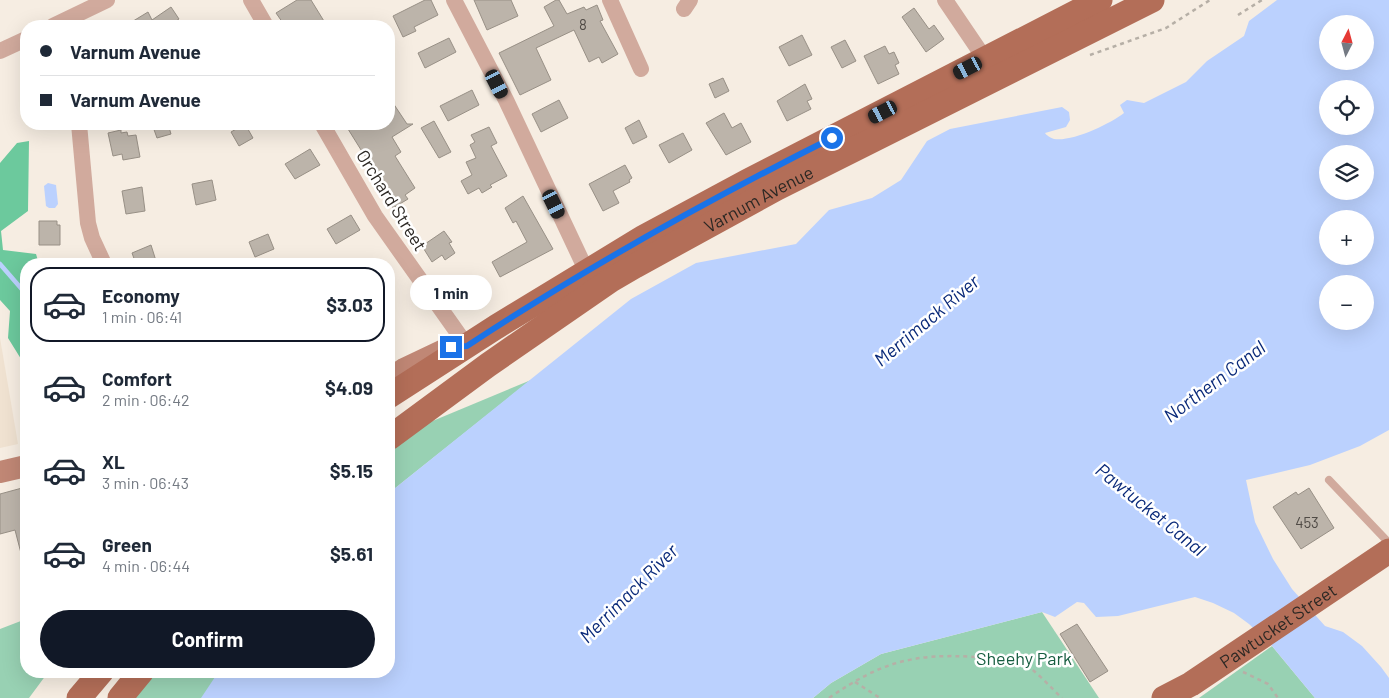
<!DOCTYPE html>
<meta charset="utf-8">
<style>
body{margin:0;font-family:Barlow,sans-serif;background:#f2f2f3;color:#1f2937;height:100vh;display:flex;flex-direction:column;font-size:19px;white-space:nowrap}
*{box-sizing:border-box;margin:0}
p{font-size:16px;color:#747a83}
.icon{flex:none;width:28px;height:28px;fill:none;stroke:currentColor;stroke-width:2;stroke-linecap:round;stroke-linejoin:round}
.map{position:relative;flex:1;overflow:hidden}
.side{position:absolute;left:20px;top:258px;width:375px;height:420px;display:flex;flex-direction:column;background:#fff;border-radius:20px;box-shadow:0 5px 20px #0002}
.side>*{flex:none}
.hud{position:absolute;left:20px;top:20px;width:375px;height:110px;border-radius:20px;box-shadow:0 5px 20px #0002;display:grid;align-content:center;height:110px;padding:0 20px;background:#fff}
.needle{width:32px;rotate:6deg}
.tools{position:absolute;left:1319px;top:15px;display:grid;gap:10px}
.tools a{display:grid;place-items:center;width:55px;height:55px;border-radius:50%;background:#fff;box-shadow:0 5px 20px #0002;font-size:25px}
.end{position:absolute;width:22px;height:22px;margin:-11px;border:6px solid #1a73e8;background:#fff;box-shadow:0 0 0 2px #fff}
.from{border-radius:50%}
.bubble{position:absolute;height:35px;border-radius:18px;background:#fff;box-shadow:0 5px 20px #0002;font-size:16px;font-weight:700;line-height:35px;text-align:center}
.car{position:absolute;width:15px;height:30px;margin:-15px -8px;border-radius:6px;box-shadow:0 0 4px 1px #0007;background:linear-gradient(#222 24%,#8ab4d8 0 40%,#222 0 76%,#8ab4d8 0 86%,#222 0)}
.hud b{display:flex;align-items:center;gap:18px;height:48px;font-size:19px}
.hud b+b{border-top:1px solid #e0e1e3}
.hud i{width:12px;height:12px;background:#1f2937}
ul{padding:9px 0 0;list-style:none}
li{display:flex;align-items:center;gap:15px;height:75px;margin:0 10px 8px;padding:0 10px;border:2px solid transparent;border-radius:20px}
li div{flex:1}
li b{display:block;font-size:19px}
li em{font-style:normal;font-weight:700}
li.selected{border-color:#111827}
li>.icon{width:45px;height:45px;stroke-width:1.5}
.action{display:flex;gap:10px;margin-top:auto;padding:10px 20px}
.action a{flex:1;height:58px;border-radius:30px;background:#111827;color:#fff;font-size:20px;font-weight:700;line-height:58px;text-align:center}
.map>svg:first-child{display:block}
.built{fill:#f0e2d1}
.green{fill:#98d1b3}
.forest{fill:#6cc99d}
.water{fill:#bbd1fe;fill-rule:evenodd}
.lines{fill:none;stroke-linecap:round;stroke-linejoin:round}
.stream{stroke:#bbd1fe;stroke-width:4.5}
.building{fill:#bcb4aa;stroke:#989086}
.path{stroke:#b6afa6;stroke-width:2.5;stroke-dasharray:4 4;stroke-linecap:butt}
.lane{stroke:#d1aa9d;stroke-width:8}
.street{stroke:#d1aa9d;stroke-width:16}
.secondary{stroke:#c08775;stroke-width:22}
.primary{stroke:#b36e58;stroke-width:25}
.route{stroke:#1a73e8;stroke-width:6}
.labels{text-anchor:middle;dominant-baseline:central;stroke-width:5;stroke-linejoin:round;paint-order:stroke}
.number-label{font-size:15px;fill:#504b46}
.street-label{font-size:18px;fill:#2c2824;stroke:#fff}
.park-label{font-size:18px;fill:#165d40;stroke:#fff}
.water-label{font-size:19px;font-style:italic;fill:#092979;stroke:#fff}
</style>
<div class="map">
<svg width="1389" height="698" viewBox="0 0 1389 698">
<rect width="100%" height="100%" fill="#f6ede2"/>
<!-- built -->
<path class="built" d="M0,338l18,106 -18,4z"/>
<!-- green -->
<g class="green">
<path d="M531,380l-142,113v-44l34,-24z"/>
<path d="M1042,612l57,86h-286l18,-15 50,-29z"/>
<path d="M26,619v52h23l-20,27h-29v-69z"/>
<path d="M1272,646l43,52h-116z"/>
<path d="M152,671h68l-18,27h-71z"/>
</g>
<!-- forest -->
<path class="forest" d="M29,141l-1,70 -27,20 2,19 33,4 3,10h-13v103l-18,-29 2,-27 -10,-11v-137l17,-20z"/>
<!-- water -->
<g class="water">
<path d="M1277,0h112v430l-29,16 -50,19 -64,15 9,42 18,37 19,30 33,37 18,6 19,14 19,21 8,11v20h-74l-43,-52 -23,-22 -15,-11 -21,-10 -18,-6 -77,19 -22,1 -12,-14 -7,-1 -22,15 -13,-5 -161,42 -50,29 -18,15h-612l18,-27h170v-178l242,-194 65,-36 100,-19 33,-34 43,-12 29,-18 26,-39 23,-12 112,-22 7,5 1,8 -4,7 -21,6c1,2 6,5 9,6 18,3 56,-15 70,-26l-4,-8 7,-5 17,3 42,-21 21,-21 37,-25 5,-15zM1328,24h37v37h-37zM1328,89h37v37h-37zM1328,154h37v37h-37zM1328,219h37v37h-37zM1328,284h37v37h-37z"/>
<path d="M48,183l8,2 2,19 -3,4h-6l-3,-2 -2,-20z"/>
</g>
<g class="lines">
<!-- stream -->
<path class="stream" d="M0,264l26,30"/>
</g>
<!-- building -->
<g class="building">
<path d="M297,0h14l16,26h-42l-9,-13z"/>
<path d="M425,0h6l7,15 -24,12 2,4 -13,6 -10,-21z"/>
<path d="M474,0h37l7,16 -31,14z"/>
<path d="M556,0h3l8,14 17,-7 2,3 11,-5 6,15 -3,1 18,33 -16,9 -3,-6 -10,5 -15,-32 -38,18 15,32 -31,15 -21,-42 55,-27 -10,-19z"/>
<path d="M171,7l8,12 -11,7h-43l23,-14 4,8z"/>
<path d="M914,8l15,21 5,-4 10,14 -18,13 -24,-35z"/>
<path d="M802,35l10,20 -23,11 -10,-19z"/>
<path d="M449,38l7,14 -31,16 -7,-15z"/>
<path d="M845,40l11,21 -14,7 -11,-21z"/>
<path d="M885,46l4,8 5,-2 5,11 -4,2 4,9 -21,10 -14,-28z"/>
<path d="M723,78l6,13 -14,7 -6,-14z"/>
<path d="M805,84l7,15 -5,2 4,8 -24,12 -10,-20z"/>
<path d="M472,90l7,15 -31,16 -8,-15z"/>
<path d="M389,97l18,27h6l-21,13 9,15 -6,4 20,32 -10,7 3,4 -15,9 -10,-16 3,-2 -38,-61 10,-5h31z"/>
<path d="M559,100l9,18 -27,14 -9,-18z"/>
<path d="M724,113l8,15 9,-5 10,19 -25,13 -20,-32z"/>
<path d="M639,120l8,17 -14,7 -8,-16z"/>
<path d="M434,121l17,31 -12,6 -18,-30z"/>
<path d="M152,124h16l3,10 -14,4z"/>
<path d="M245,124l8,14 -14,8 -8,-14z"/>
<path d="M489,127l8,16 -6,3 16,30 -17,9 2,2 -10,6 -3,-5 -11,6 -7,-13 11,-6 -6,-13 10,-4 -6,-13 5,-3 -4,-7z"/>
<path d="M121,130v3l6,-1 1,4 8,-1 4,22 -17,3 -1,-6 -9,2 -5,-23z"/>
<path d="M683,133l9,17 -23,13 -10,-18z"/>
<path d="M310,149l10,16 -25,14 -10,-15z"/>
<path d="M625,165l7,13 -3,2 1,2 -17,9 6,12 -16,8 -14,-27z"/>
<path d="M212,180l4,20 -20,5 -4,-21z"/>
<path d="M142,187l3,24 -19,3 -4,-23z"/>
<path d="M523,196l30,53 -53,28 -8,-15 35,-20 -11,-21 -3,2 -8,-15z"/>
<path d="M351,215l9,15 -24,14 -9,-15z"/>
<path d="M39,221h18v4h3v20h-21z"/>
<path d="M444,231l8,11 -3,1 6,10 -10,7 -3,-5 -10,7 -10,-16z"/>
<path d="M268,234l6,15 -19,8 -6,-15z"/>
<path d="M151,245l6,19h-21l-4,-11z"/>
<path d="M22,488l4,14v55h-4l-7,-27 -15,4v-40z"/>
<path d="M1309,488l25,40 -33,21 -28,-42 23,-15 2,3z"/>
<path d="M1077,624l31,47 -18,11 -30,-48z"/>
</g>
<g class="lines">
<!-- path -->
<g class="path">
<path d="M1238,15l24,-15"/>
<path d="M1090,55l76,-27 44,-28"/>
<path d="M1243,672l25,12 10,14"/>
<path d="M855,682l25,16"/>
<path d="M829,698c52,-36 84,-45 147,-41 14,1 32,1 46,6 12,5 30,26 40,35"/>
</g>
<!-- lane -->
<path class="lane" d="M1329,480l60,63"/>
<!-- street -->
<g class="street">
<path d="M251,0l15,26"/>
<path d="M454,0l52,100 81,172"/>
<path d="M610,0l31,69"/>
<path d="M945,0l40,59"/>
<path d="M684,9l6,-9"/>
<path d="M53,26l54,-26"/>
<path d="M0,51l26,-12"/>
<path d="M79,124l9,99 4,15 12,26"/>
<path d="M322,124l53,92 92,130"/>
</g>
<!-- secondary -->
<g class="secondary">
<path d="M389,379l15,-10 40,-19"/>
<path d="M0,472l26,-6"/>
</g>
<!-- primary -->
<g class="primary">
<path d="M389,396l107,-69 148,-90 104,-56 352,-181"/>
<path id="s1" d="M389,438l99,-73 123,-85 24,-14 142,-78 375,-188"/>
<path d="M79,698l23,-27"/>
<path d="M120,698l22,-27"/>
<path id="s2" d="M1164,698l27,-14 198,-133"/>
</g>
</g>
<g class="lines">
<!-- route -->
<path class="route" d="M451,347l16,-1c117,-77 239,-145 365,-208"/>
</g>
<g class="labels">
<!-- number labels -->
<g class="number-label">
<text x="583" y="24">8</text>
<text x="1307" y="522">453</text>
</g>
<!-- street labels -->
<g class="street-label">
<text stroke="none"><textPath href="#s1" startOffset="441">Varnum Avenue</textPath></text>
<text transform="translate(392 200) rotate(58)">Orchard Street</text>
<text stroke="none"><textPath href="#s2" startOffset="135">Pawtucket Street</textPath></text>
</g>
<!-- park labels -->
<g class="park-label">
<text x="1024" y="658">Sheehy Park</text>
</g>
<!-- water labels -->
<g class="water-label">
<text transform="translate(926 320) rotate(-40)">Merrimack River</text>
<text transform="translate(1214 381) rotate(-37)">Northern Canal</text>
<text transform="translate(1151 509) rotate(39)">Pawtucket Canal</text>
<text transform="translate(628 593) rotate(-45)">Merrimack River</text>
</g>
</g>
</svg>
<div class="tools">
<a><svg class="needle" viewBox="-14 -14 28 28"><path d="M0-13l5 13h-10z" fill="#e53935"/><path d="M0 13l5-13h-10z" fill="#747a83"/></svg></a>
<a><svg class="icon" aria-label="locate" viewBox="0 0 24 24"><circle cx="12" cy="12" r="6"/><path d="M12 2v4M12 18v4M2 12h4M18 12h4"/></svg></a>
<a><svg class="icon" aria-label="layers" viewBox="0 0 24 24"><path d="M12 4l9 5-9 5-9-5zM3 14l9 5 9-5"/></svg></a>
<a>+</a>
<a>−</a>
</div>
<i class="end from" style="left:832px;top:138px"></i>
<i class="end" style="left:451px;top:347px"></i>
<div class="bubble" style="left:410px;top:275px;width:82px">1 min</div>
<i class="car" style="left:968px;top:68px;rotate:243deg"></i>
<i class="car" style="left:497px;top:84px;rotate:153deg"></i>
<i class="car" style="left:883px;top:112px;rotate:243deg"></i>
<i class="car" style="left:554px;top:204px;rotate:154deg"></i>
<div class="hud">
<b><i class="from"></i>Varnum Avenue</b>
<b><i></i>Varnum Avenue</b>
</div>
<section class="side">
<ul>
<li class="selected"><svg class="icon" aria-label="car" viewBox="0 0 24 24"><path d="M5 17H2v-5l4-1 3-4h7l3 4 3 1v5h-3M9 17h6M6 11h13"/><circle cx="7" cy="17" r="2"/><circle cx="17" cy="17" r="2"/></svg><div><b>Economy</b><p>1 min · 06:41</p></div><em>$3.03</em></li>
<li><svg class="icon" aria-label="car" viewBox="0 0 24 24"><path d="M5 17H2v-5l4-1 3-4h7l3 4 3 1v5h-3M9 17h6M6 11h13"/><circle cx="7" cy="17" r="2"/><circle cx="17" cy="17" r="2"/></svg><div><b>Comfort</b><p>2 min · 06:42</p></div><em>$4.09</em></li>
<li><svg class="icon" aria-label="car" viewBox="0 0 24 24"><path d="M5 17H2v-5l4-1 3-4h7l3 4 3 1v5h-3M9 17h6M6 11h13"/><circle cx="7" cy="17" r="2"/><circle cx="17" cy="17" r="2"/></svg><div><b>XL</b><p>3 min · 06:43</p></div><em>$5.15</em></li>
<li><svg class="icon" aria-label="car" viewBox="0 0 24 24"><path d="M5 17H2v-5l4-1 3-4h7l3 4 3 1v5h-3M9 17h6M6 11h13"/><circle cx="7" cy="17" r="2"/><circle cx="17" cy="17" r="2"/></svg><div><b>Green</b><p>4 min · 06:44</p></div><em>$5.61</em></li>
</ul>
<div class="action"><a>Confirm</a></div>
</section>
</div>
